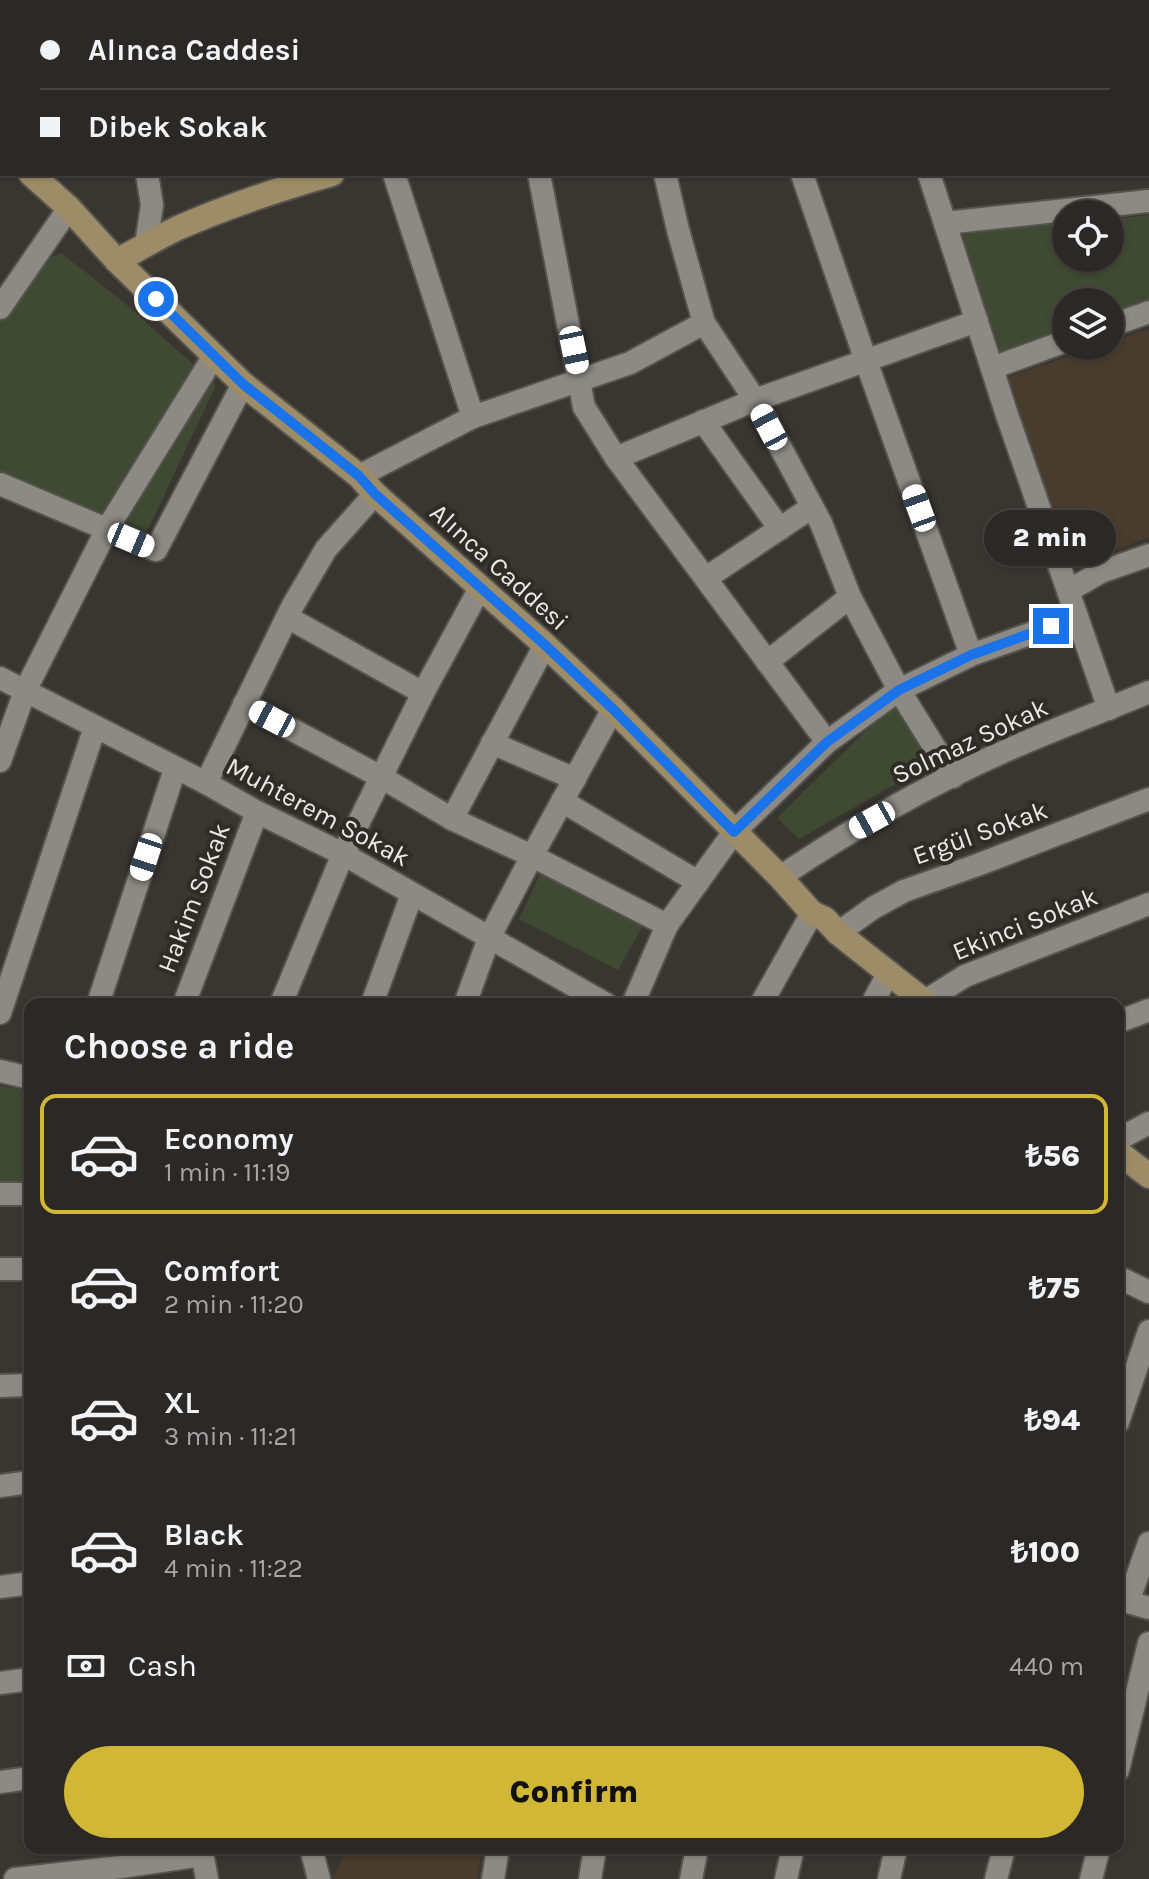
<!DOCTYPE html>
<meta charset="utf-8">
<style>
body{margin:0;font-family:Karla,sans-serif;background:#33302e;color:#f1f3f6;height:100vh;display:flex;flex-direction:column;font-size:30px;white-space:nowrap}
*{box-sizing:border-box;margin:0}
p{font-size:26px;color:#a6a6a7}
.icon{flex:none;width:44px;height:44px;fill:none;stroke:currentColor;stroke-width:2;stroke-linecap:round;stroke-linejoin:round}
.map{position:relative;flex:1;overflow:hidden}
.sheet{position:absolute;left:24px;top:998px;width:1100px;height:856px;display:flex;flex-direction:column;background:#2b2826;border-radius:16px;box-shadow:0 2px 6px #0004,0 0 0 2px #474443}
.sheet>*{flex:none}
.top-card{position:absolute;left:0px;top:0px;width:1150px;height:176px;box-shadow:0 2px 6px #0004,0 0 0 2px #474443;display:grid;align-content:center;height:176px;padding:0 40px;background:#2b2826}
.tools{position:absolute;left:1052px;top:200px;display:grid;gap:16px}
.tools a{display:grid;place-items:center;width:72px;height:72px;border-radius:50%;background:#2b2826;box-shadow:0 2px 6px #0004,0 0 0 2px #474443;font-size:40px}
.end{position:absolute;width:36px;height:36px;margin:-18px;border:10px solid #1a73e8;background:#fff;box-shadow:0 0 0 4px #fff}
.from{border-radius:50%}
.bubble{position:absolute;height:56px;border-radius:28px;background:#2b2826;box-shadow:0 2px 6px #0004,0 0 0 2px #474443;font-size:26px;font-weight:800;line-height:56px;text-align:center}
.car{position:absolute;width:24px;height:48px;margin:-24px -12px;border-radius:10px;box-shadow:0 0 6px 2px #0007;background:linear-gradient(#fff 24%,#345 0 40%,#fff 0 76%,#345 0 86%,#fff 0)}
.top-card b{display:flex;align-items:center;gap:28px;height:76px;font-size:30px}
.top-card b+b{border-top:2px solid #474443}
.top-card i{width:20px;height:20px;background:#f1f3f6}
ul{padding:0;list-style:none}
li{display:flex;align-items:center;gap:24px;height:120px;margin:0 16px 12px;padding:0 24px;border:4px solid transparent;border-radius:16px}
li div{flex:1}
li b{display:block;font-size:30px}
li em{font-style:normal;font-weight:800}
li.on{border-color:#d1b736}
li>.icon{width:72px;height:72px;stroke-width:1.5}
h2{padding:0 40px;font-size:36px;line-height:96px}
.pay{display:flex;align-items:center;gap:20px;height:88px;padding:0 40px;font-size:30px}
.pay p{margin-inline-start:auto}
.action{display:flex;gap:16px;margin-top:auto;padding:16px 40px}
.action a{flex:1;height:92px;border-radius:48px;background:#d1b736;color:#111;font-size:32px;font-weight:800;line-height:92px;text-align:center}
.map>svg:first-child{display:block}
.education{fill:#483c2d}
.green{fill:#404a32}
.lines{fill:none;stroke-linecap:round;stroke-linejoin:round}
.street-casing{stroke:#55534f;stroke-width:26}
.secondary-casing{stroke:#55534f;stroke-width:28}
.street{stroke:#8d8a85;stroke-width:22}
.secondary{stroke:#9c8c67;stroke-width:24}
.route{stroke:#1a73e8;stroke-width:10}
.labels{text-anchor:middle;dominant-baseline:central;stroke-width:8;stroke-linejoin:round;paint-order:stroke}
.street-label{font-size:26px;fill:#eae9e6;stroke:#2f2c28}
</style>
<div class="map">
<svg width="1149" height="1879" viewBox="0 0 1149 1879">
<rect width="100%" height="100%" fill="#393632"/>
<!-- education -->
<g class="education">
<path d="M1149,329v208l-76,29 -70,-187 96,-33h11v-4z"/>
<path d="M348,1848h134l-5,31h-144z"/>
</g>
<!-- green -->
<g class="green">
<path d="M1149,215v89l-39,15v-17h-44v34l-63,23 -44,-126 107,-10v35h44v-39z"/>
<path d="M61,253l60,47 95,85 -73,155 -143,-64v-155l26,-52z"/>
<path d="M896,701l38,61 -135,77 -22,-21z"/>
<path d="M543,868l103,52 -28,50 -99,-51z"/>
<path d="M0,1086l30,5v104h-30z"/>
</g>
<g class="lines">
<defs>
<g id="street">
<path d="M105,0l1,2"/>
<path d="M227,0l1,2"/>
<path d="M353,0l1,2"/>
<path d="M495,0v2"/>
<path d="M628,0l1,2"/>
<path d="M727,0l1,2"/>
<path d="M880,0v2"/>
<path d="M394,174l79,243 157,-54 74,-40"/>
<path d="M539,174l45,233 32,51 211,284"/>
<path d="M665,174l13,56 26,93 51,77 66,123 29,74 49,93 54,87"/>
<path d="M802,174l64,187 105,294"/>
<path d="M929,174l78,241 102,294"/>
<path d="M945,223l204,-22"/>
<path d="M146,245l6,-40 -5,-31"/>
<path d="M0,308l69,-100"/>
<path d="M1110,326l39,-14"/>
<path d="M992,368l74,-27"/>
<path d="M703,421l77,108"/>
<path d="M616,458l139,-58 222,-79"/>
<path d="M359,476l114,-59"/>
<path d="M0,484l156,66 87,-166"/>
<path d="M706,578l106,-71"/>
<path d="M1068,591l33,-19 48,-17"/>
<path d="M287,617l136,76 57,-105"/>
<path d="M767,662l83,-65"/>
<path d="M0,678l206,105 51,29 86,42 263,150"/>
<path d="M244,704l137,73 71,42 80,37 135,69"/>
<path d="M492,743l83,36"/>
<path d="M0,761l25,-70 82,-162 107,-173"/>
<path d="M206,783l86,-176 34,-58 49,-55"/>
<path d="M562,801l136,81"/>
<path d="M452,819l93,-174"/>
<path d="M780,877c73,-49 151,-94 232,-129 45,-20 92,-37 137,-56"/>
<path d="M838,933l35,-25 31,-17 76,-27 169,-65"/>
<path d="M925,1001l40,-25 184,-72"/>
<path d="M98,1004l77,-235"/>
<path d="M184,1004l73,-192"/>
<path d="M281,1004l62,-150 80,-161"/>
<path d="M372,1004l40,-110"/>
<path d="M465,1004l24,-66 43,-82 81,-147"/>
<path d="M633,1004l34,-79 67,-93 93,-90 72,-52 72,-35 106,-38"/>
<path d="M761,1004l51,-91"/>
<path d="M872,1004l17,-32"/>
<path d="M0,1013l95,-286"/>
<path d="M1118,1022l31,-12"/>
<path d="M0,1071l30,7"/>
<path d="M1118,1142l1,-3 30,-16"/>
<path d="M0,1194h30"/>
<path d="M0,1269h30"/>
<path d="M1118,1277l31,15"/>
<path d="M0,1386l30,-1"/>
<path d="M1118,1422l31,-91"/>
<path d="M0,1486l30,-4"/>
<path d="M0,1587l30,-4"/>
<path d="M1118,1601l10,1 21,6"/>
<path d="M1128,1602l21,-59"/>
<path d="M0,1683l30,-4"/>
<path d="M1118,1770l31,-127"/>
<path d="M0,1782l30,-4"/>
<path d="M201,1848l6,31"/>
<path d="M311,1848l8,31"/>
<path d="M15,1879l106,-12 81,-12"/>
<path d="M493,1879l5,-31"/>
<path d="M590,1879l5,-31"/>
<path d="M691,1879l6,-31"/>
<path d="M786,1879l7,-31"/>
<path d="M889,1879l7,-31"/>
<path d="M996,1879l8,-31"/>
<path d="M1091,1879l8,-31"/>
</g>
<g id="secondary">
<path d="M1148,3h1"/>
<path d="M1148,26h1"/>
<path d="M0,146l2,2"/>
<path d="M31,174l38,34 48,53 126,123 116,92 16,18 170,151 68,64 167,168 32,36 13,6 13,14 90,71"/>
<path d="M117,261c20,-11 40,-23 61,-33 50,-22 101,-39 154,-54"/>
<path d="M1118,1152l31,24"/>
</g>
</defs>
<!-- street casing -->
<use href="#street" class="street-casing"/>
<!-- secondary casing -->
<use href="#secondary" class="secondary-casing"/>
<!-- street -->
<use href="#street" class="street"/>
<!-- secondary -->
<use href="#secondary" class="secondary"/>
</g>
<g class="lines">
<!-- route -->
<path class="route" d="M156,299l87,85 116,92 16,18 170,151 68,64 121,123 93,-90 72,-52 72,-35 80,-29"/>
</g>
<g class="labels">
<!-- street labels -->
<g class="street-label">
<text transform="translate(499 567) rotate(42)">Alınca Caddesi</text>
<text transform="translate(970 741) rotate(-25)">Solmaz Sokak</text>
<text transform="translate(318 812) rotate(28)">Muhterem Sokak</text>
<text transform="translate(980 833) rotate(-20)">Ergül Sokak</text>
<text transform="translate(194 898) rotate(-69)">Hakim Sokak</text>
<text transform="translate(1025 924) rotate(-22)">Ekinci Sokak</text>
</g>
</g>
</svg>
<div class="tools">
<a><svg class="icon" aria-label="locate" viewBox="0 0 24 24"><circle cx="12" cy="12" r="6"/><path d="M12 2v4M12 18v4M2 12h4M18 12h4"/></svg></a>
<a><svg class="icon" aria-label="layers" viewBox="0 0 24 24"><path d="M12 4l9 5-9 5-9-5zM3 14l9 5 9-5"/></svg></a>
</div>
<i class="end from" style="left:156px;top:299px"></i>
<i class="end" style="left:1051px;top:626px"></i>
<div class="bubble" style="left:984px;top:510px;width:132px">2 min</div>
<i class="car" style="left:574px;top:350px;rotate:168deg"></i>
<i class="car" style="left:769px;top:427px;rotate:332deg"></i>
<i class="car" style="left:919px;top:508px;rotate:340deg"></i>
<i class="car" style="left:131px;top:540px;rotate:113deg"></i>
<i class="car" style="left:272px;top:719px;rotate:298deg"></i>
<i class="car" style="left:872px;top:820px;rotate:241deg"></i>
<i class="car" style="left:146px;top:857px;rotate:198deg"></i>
<div class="top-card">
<b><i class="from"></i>Alınca Caddesi</b>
<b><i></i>Dibek Sokak</b>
</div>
<section class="sheet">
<h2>Choose a ride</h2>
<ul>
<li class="on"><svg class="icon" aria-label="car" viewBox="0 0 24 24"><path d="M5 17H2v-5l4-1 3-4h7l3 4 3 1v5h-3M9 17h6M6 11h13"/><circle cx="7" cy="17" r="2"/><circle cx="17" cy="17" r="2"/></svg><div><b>Economy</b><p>1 min · 11:19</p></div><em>₺56</em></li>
<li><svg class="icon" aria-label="car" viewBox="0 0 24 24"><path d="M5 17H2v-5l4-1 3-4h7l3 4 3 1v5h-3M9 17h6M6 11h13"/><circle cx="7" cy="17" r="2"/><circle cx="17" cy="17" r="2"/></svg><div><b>Comfort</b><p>2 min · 11:20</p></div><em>₺75</em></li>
<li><svg class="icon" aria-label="car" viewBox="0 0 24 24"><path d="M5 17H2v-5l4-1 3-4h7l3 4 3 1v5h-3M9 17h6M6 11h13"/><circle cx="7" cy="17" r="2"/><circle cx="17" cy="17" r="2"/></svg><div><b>XL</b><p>3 min · 11:21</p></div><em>₺94</em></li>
<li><svg class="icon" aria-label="car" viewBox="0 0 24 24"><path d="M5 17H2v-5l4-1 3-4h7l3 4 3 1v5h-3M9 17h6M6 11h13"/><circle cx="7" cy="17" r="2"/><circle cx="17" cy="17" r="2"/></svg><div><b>Black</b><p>4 min · 11:22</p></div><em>₺100</em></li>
</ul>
<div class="pay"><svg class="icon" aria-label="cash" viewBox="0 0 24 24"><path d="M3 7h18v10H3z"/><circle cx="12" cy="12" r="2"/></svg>Cash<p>440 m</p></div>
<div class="action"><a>Confirm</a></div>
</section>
</div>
